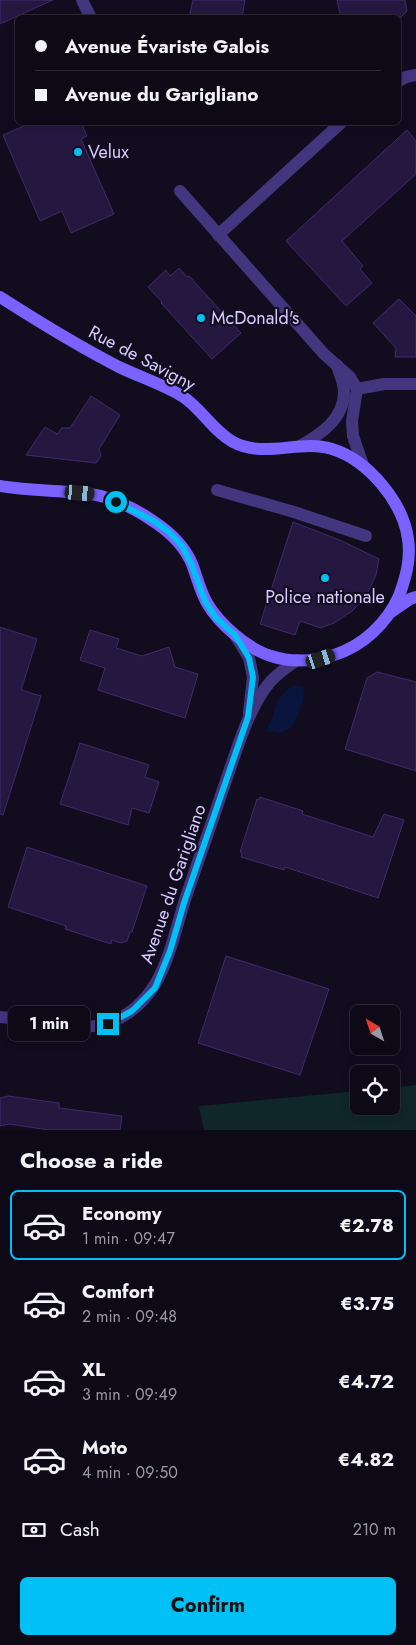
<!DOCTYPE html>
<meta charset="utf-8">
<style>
body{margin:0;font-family:Jost,sans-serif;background:#1c1724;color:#f1f3f6;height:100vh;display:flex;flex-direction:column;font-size:19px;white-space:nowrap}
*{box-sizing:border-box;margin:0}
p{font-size:16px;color:#9b9aa1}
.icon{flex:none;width:28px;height:28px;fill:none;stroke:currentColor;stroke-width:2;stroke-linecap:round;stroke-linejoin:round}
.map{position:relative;height:1130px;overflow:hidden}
.sheet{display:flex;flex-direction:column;background:#0e0917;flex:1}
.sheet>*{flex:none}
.hud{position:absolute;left:15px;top:15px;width:386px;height:110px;border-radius:8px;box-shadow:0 2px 8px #0003,0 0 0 1px #2e2a36;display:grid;align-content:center;height:110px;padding:0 20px;background:#0e0917}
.needle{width:32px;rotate:321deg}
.buttons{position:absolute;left:350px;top:1005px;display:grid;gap:10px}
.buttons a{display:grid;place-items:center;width:50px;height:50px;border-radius:8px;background:#0e0917;box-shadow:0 2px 8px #0003,0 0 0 1px #2e2a36;font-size:25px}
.end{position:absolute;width:22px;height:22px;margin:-11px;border:6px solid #00c0f6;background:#111;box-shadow:0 0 0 2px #111}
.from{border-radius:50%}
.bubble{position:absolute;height:35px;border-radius:8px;background:#0e0917;box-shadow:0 2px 8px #0003,0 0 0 1px #2e2a36;font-size:16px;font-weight:700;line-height:35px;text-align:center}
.car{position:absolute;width:15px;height:30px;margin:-15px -8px;border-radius:6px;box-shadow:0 0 4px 1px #0007;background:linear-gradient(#222 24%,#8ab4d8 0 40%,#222 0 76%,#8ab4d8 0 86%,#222 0)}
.hud b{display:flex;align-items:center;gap:18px;height:48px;font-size:19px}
.hud b+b{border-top:1px solid #2e2a36}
.hud i{width:12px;height:12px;background:#f1f3f6}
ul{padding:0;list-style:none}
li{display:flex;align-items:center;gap:15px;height:70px;margin:0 10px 8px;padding:0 10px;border:2px solid transparent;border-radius:8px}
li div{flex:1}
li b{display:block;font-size:19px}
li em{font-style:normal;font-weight:700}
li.current{border-color:#00c0f6}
li>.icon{width:45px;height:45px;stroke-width:1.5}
h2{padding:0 20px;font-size:22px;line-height:60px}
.pay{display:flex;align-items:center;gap:12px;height:55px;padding:0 20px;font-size:19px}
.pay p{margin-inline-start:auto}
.cta{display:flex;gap:10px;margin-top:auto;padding:10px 20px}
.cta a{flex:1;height:58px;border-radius:8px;background:#00c0f6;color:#111;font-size:20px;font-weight:700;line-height:58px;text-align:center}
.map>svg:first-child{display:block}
.green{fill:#0f2729}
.water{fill:#09153c}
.building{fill:#251840;stroke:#3f2a6c}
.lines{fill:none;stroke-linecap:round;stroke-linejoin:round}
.street{stroke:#42377f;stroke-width:12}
.secondary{stroke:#7962ff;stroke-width:12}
.route{stroke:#00c0f6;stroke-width:6}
.poi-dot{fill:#00c0f6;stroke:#120c1f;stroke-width:2}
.labels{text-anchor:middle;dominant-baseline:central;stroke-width:4.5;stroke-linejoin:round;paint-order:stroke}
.poi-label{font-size:18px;fill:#d7cbff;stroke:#120c1f;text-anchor:start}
.street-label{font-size:18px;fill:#d7cbff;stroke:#120c1f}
</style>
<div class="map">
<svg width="416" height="1130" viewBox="0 0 416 1130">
<rect width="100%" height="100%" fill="#120c1f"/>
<!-- green -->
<path class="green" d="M416,1085v45h-212l-5,-24 160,-15v15h32v-18z"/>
<!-- water -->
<path class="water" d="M293,685l10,2 1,13 -12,27 -12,6 -13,-2 12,-33z"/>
<!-- building -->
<g class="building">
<path d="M0,0h53l-53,24z"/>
<path d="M193,0h52l-3,18h-53z"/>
<path d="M337,0h68l2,11 -7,7h-59z"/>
<path d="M33,122h48l6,14 -6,3 33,75 -43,19 -9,-22 -22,10 -37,-86z"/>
<path d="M407,130l9,11v33l-74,67 21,25 -3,3 12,14 -26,23 -60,-65z"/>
<path d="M179,268l8,9 2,-1 52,57 -29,26 -51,-56 1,-1 -14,-15 18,-17 4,6z"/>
<path d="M399,299l17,17v41h-21l1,-9 -23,-25z"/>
<path d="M91,396l29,19 -21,34 2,7 -5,7 -70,-8 19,-28 12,7 5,-6h8z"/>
<path d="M293,522l49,19 37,18 -3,16 -7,15 -5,9 -12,12 -18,12 -13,5 -21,-7 -5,14 -35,-11z"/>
<path d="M0,627l37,12 -16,51 20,6 -38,119 -3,-1z"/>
<path d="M90,630l29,9 -3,9 26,8 27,-9 6,20 23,7 -13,44 -87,-28 7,-22 -25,-8z"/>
<path d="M377,672l39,10v89l-71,-22 22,-71z"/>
<path d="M80,743l69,22 -4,12 14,5 -10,31 -17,-5 -4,17 -68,-21z"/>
<path d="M260,797l43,14 -1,3 71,23 11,-23 20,6 -26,78 -93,-31 -1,3 -43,-13 1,-4 -2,-1 17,-53 2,1z"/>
<path d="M27,847l120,39 -15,46h-2l-3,9 -6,2 -9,-3 -1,4 -46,-15 1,-3 -58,-19z"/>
<path d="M226,956l103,33 -29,86 -102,-32z"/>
<path d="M8,1096l51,7v5l63,8 -2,14h-71l-40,-6 -9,2v-28z"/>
</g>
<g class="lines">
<!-- street -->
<g class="street">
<path d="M82,0l9,18"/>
<path d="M399,81l7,-4 10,-2"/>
<path d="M180,191l144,163 26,23 7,12 -5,32 1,15 10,29"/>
<path d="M218,235l124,-113"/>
<path d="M357,389l27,-5h32"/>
<path d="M300,446c21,-12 44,-27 44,-54 0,-9 -5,-19 -7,-27"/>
<path d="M217,490l77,22 72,24"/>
<path d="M235,635l14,23 4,19 -4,35"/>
<path d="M0,1017c29,1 84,16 109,6 53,-20 60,-72 75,-120 12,-37 26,-74 38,-111 13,-35 24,-81 48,-110 8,-9 17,-15 27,-22"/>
</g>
<!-- secondary -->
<g class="secondary">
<path d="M0,297c39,25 78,49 119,70 21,10 43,17 63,29 19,12 31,35 51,46 32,17 66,-3 99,7 36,11 71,53 76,90 3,20 -2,38 -9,57 -12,27 -36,50 -65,59 -20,6 -42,8 -63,1 -23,-7 -52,-32 -64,-53 -7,-12 -10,-26 -15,-39 -8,-19 -22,-32 -39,-43 -16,-11 -34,-20 -52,-25 -10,-3 -22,-3 -32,-4 -23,-2 -46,-2 -69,-6"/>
<path d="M391,612l19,-13 6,-2"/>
</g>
</g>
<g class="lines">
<!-- route -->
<path class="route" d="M108,1024l24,-13 23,-23 15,-37 14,-48 64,-186 5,-40 -4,-19 -14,-23 -19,-17 -11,-17 -14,-38 -9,-17 -13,-14 -15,-11 -38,-19"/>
</g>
<!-- markers -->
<g class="poi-dot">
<circle cx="78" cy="152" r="5"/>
<circle cx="201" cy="318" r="5"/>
<circle cx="325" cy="578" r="5"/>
</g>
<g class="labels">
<!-- poi labels -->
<g class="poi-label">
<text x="88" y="152">Velux</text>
<text x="211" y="318">McDonald's</text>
<text x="325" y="597" text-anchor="middle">Police nationale</text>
</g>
<!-- street labels -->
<g class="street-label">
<text transform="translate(142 358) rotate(28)">Rue de Savigny</text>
<text transform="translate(173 884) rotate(-71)">Avenue du Garigliano</text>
</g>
</g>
</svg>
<div class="buttons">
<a><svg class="needle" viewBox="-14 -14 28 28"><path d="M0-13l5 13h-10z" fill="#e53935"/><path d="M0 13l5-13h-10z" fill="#9b9aa1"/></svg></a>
<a><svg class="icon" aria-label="locate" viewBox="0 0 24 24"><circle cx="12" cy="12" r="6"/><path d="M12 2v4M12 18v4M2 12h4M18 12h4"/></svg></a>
</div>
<i class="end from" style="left:116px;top:502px"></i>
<i class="end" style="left:108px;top:1024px"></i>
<div class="bubble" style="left:8px;top:1006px;width:82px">1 min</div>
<i class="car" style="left:80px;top:493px;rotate:95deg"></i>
<i class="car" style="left:321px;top:659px;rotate:72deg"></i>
<div class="hud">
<b><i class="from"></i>Avenue Évariste Galois</b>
<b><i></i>Avenue du Garigliano</b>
</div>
</div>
<section class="sheet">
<h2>Choose a ride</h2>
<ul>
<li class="current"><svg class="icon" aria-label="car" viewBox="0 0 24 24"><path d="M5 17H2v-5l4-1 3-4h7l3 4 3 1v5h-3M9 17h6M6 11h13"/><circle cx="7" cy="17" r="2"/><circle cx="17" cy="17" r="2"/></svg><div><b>Economy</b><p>1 min · 09:47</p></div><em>€2.78</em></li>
<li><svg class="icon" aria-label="car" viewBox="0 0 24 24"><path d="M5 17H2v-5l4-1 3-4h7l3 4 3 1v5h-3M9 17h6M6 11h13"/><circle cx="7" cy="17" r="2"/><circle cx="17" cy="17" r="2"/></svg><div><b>Comfort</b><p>2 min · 09:48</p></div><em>€3.75</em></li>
<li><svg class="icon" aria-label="car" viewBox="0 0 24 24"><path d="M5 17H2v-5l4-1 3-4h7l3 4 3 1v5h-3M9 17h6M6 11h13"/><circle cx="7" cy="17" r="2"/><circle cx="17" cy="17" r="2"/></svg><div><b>XL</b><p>3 min · 09:49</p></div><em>€4.72</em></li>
<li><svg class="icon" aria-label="car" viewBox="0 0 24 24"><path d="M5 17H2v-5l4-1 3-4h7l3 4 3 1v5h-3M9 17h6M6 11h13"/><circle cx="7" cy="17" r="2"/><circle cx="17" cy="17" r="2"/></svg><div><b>Moto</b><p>4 min · 09:50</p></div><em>€4.82</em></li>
</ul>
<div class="pay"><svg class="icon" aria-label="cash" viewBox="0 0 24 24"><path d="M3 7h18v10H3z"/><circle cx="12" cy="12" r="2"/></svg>Cash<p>210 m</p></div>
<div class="cta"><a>Confirm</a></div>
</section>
